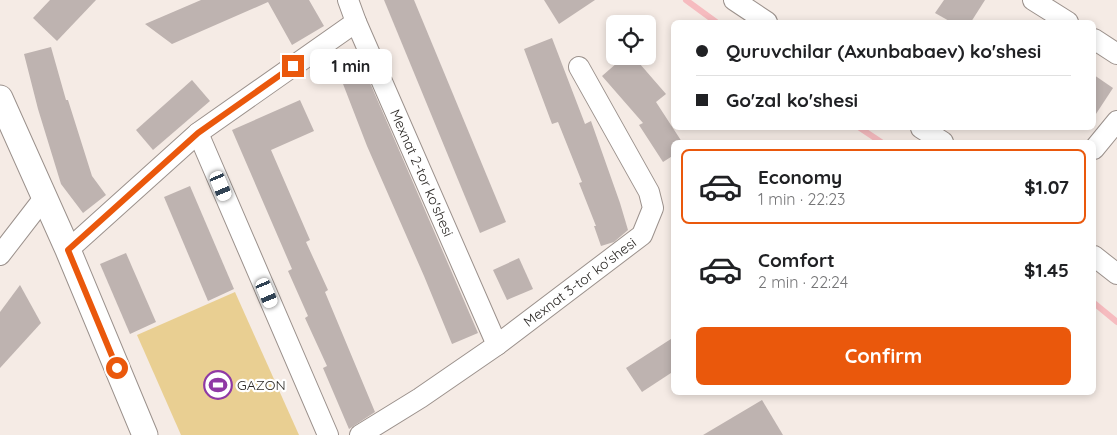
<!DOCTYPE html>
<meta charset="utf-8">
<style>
body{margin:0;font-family:Quicksand,sans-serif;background:#f2f2f2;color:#202124;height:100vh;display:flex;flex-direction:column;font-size:19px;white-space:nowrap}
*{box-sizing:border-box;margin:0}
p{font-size:16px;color:#757577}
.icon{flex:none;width:28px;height:28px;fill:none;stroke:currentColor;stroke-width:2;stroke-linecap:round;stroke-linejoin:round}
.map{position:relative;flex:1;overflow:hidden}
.side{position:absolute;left:671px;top:140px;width:425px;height:255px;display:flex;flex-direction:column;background:#fff;border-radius:8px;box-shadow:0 2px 8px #0003}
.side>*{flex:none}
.top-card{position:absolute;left:671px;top:20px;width:425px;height:110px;border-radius:8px;box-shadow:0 2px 8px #0003;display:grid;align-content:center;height:110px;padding:0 25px;background:#fff}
.tools{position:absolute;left:606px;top:15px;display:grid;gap:10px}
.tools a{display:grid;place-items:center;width:50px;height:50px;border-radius:8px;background:#fff;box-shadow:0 2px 8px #0003;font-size:25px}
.end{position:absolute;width:22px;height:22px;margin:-11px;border:6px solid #ea580c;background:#fff;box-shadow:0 0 0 2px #fff}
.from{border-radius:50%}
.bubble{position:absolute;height:35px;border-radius:8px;background:#fff;box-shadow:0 2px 8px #0003;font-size:16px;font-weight:700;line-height:35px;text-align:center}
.car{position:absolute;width:15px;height:30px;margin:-15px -8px;border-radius:6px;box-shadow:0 0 4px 1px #0007;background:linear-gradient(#fff 24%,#345 0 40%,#fff 0 76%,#345 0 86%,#fff 0)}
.top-card b{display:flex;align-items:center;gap:18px;height:48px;font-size:19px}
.top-card b+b{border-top:1px solid #e0e0e0}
.top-card i{width:12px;height:12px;background:#202124}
ul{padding:9px 0 0;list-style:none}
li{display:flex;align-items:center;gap:15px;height:75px;margin:0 10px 8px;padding:0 15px;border:2px solid transparent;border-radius:8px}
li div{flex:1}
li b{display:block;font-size:19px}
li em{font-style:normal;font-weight:700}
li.current{border-color:#ea580c}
li>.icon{width:45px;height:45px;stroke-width:1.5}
.button{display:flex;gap:10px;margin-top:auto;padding:10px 25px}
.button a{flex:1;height:58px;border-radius:8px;background:#ea580c;color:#fff;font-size:20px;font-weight:700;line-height:58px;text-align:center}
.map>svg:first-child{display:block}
.green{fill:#e9cf92}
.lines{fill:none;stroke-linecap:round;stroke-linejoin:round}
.stream{stroke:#f6bbbf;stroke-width:6}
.building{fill:#beb3b0}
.minor-casing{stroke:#9b918c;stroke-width:22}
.tertiary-casing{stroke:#9b918c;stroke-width:27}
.minor{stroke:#fff;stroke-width:20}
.tertiary{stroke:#fff;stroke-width:25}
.route{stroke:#ea580c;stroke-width:6}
.labels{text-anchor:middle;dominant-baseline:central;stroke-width:4.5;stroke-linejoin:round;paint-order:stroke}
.street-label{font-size:14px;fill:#2a2724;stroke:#fff}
.poi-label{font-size:14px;fill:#2a2724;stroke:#fff;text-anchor:start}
</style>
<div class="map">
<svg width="1117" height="435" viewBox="0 0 1117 435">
<rect width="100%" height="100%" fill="#f5ebe5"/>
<!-- green -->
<path class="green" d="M235,292l64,143h-118l-44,-100z"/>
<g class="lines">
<!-- stream -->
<g class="stream">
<path d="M686,0l30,22"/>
<path d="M860,128l21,14"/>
<path d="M1094,303l23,19"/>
</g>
</g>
<!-- building -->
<g class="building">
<path d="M50,0h46l-39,41 -24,-23z"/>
<path d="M201,0h108l15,26 -32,19 -24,-43 -96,42 -27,-20z"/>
<path d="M384,0h30l92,222 -26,11z"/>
<path d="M544,0h51l-36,24z"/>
<path d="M944,0h41l-14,22h-20l-16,-9z"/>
<path d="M552,38l33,86 6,-3 29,82 8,27 -14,12 -13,4 -7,-20h2l-17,-43 3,-1 -24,-60 -6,2 -28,-75z"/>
<path d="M51,47l15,53h2l24,76 14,19 -23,18 -22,-29 -23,-75 -14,-55z"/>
<path d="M625,56h8l33,38 -10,8 26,40h-8v13l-11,7 -24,-37 4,-2 -41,-47z"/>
<path d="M361,62l117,271 -26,11 -28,-68 -57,-130 -29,-75z"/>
<path d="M1094,75l19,13 -19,29z"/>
<path d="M192,80l18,21 -57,49 -17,-20z"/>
<path d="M300,100l14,31 -43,19 39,90 -4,2 22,48 -3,2 50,120 -26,17 -26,-61 4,-2 -22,-48 3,-2 -20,-45 4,-2 -60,-139z"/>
<path d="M190,186l44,103 -26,12 -44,-104z"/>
<path d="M126,253l30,69 -26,12 -30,-70z"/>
<path d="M519,258l14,31 -26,11 -14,-30z"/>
<path d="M20,285l21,38 -41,45v-56z"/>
<path d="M674,337v34l-32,21 -16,-24z"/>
<path d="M762,400l21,35h-80z"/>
</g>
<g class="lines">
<defs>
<g id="minor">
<path id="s1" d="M348,0l8,22 141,323"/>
<path d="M734,0l33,22"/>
<path d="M1033,0l35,22"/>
<path d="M1094,39l23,15"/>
<path d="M921,128l22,14"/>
<path d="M198,133l130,302"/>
<path d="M1094,149l23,-28"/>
<path d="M68,250l130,-117 158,-111"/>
<path d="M0,255l44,-57"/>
<path d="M1094,256l23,18"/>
<path id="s2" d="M360,435l60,-37 77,-53 145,-110 11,-27 -4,-16 -70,-125"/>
</g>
<path id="tertiary" d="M0,98l68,152 77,185"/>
</defs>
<!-- minor casing -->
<use href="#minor" class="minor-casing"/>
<!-- tertiary casing -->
<use href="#tertiary" class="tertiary-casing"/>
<!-- minor -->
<use href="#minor" class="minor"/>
<!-- tertiary -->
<use href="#tertiary" class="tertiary"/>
</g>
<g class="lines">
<!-- route -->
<path class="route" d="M117,368l-49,-118 130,-117 95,-67"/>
</g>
<!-- icons -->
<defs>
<symbol id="stadium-ring" viewBox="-11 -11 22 22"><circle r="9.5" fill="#fff" stroke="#8f39a5" stroke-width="1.5"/><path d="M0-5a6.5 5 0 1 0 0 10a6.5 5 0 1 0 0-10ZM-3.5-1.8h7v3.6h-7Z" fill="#8f39a5"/></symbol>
</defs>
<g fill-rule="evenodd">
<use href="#stadium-ring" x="202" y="369" width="32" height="32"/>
</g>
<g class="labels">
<!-- street labels -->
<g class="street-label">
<text stroke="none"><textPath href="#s1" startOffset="188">Mexnat 2-tor ko'shesi</textPath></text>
<text stroke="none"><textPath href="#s2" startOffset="268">Mexnat 3-tor ko'shesi</textPath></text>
</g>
<!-- poi labels -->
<g class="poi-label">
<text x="237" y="385">GAZON</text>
</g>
</g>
</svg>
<div class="tools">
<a><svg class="icon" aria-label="locate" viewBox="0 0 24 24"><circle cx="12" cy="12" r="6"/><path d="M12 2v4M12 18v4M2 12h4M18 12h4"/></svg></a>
</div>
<i class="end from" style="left:117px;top:368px"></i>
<i class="end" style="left:293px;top:66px"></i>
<div class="bubble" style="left:310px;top:49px;width:82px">1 min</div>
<i class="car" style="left:221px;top:186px;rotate:157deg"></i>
<i class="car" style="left:267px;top:293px;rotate:157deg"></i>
<div class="top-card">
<b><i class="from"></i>Quruvchilar (Axunbabaev) ko'shesi</b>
<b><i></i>Go'zal ko'shesi</b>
</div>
<section class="side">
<ul>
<li class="current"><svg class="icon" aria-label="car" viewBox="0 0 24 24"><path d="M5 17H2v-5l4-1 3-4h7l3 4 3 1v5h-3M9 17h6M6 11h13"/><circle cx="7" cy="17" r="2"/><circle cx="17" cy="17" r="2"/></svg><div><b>Economy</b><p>1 min · 22:23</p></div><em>$1.07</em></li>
<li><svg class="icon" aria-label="car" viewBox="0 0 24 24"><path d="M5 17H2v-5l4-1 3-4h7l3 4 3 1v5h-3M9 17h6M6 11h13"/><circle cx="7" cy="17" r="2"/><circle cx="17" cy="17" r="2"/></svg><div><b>Comfort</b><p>2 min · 22:24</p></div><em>$1.45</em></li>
</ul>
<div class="button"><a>Confirm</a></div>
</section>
</div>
